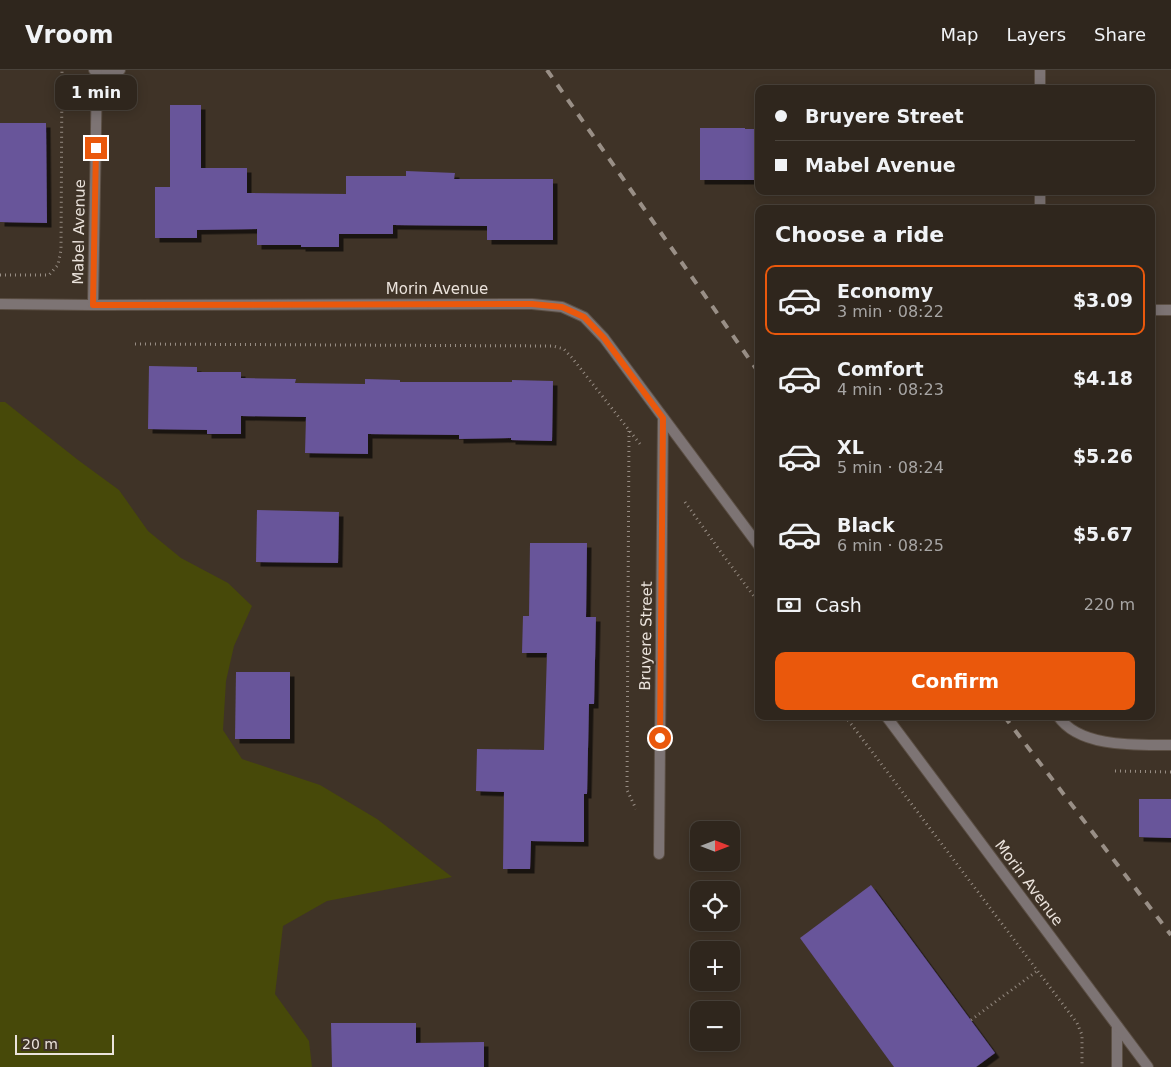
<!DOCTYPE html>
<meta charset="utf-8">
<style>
body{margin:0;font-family:"DejaVu Sans",sans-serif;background:#3b322a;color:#f1f3f6;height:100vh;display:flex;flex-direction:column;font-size:19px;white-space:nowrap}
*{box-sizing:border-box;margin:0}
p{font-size:16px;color:#a7a5a4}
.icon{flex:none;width:28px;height:28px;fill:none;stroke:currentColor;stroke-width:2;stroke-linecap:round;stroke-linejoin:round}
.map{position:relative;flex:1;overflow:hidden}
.side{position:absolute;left:755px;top:135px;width:400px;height:515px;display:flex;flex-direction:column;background:#2f261d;border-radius:10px;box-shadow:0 2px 12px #0003,0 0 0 1px #4a433b}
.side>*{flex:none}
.guide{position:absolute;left:755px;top:15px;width:400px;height:110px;border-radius:10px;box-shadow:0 2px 12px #0003,0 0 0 1px #4a433b;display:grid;align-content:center;height:110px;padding:0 20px;background:#2f261d}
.needle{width:32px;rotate:90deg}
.tools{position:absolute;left:690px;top:751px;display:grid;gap:10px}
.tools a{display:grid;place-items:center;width:50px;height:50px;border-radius:10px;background:#2f261d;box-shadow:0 2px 12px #0003,0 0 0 1px #4a433b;font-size:25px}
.scale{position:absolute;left:15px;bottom:12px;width:99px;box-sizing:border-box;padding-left:5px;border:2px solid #ebe3dc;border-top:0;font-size:14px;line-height:18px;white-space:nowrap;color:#ebe3dc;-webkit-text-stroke:4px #3f3327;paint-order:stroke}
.end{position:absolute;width:22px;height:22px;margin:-11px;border:6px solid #ea580c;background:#fff;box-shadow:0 0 0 2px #fff}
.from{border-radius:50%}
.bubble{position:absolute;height:35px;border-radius:10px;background:#2f261d;box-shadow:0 2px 12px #0003,0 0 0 1px #4a433b;font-size:16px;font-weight:700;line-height:35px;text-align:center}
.guide b{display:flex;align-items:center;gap:18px;height:48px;font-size:19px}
.guide b+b{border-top:1px solid #4a433b}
.guide i{width:12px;height:12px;background:#f1f3f6}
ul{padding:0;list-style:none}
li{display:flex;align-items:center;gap:15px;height:70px;margin:0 10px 8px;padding:0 10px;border:2px solid transparent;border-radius:10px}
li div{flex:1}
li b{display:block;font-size:19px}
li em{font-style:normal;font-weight:700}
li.on{border-color:#ea580c}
li>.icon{width:45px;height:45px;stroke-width:1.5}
h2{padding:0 20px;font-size:22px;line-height:60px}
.pay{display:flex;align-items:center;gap:12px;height:55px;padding:0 20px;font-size:19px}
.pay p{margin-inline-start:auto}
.cta{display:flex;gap:10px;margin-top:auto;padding:10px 20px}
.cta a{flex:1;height:58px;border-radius:10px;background:#ea580c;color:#fff;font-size:20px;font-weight:700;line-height:58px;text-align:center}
header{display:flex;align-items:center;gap:30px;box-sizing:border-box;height:70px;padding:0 25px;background:#2f261d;border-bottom:1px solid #4a433b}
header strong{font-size:24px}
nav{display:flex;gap:28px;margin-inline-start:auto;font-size:18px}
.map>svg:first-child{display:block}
.green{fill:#474909}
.building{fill:#68549a;filter:url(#shadow)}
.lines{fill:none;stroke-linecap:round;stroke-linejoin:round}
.service-casing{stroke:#5b4f44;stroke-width:12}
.minor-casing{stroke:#5b4f44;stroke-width:12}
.tertiary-casing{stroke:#5b4f44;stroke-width:12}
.path{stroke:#978d84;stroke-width:3;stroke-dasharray:1 4;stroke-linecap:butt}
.service{stroke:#7d7474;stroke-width:10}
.minor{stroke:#7d7474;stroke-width:10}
.tertiary{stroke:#7d7474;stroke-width:10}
.rail{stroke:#998f86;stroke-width:4;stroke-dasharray:9 9;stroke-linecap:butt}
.route{stroke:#ea580c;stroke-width:6}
.labels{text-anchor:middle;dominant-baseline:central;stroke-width:4;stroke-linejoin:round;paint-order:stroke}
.street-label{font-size:15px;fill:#ebe3dc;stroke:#3f3327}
</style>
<header>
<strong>Vroom</strong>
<nav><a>Map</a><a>Layers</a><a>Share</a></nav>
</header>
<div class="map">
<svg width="1171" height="997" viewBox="0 0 1171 997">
<defs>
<filter id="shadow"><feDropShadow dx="4.5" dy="4.5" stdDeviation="0" flood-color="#0009"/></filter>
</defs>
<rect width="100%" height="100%" fill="#3f3327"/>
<!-- green -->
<path class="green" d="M0,332h5l73,58 41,30 29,41 33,27 47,25 24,23 -18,40 -8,35 -3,49 19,29 78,26 57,34 75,58 -125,24 -44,25 -8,68 34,47 3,26h-312z"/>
<!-- building -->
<g class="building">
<path d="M170,35h31v63h46v25l99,1v-18h60v-5l49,2 -1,6h99v61h-66v-14l-94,-1v9h-54v13h-38v-2h-44v-16l-60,1v8h-42v-51h15z"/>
<path d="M0,53h46l1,100 -47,-1z"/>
<path d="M700,58h45v1h14v51h-59z"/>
<path d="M149,296l48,1v5h44v6l55,1 -1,4 70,1v-5l35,1v2h112v-2l41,1 -1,60 -41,-1v-2l-52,1v-4l-91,-1v20l-63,-1 1,-36 -65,-1v18h-34v-4l-59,-1z"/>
<path d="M257,440l82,2 -1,51 -82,-1z"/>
<path d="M530,473h57l-1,74h10l-2,87h-5l-2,90h-3v48l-53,-1 -1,28h-27l1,-77 -28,-1 1,-42 67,1 3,-97h-25l1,-37h6z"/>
<path d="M236,602h54v67h-55z"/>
<path d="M1139,729h32v39l-32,-1z"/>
<path d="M871,815l124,168 -19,14h-82l-94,-129z"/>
<path d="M331,953h85v20l68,-1v25h-152z"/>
</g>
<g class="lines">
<defs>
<path id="service" d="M94,0h26"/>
<g id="minor">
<path d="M1040,19v-19"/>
<path d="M1040,139v-18"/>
<path d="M0,234l93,1"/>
<path d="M1151,240h20"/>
<path d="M1058,646c21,32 79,29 113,29"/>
<path d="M659,784l4,-436"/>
<path d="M1117,997v-41"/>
</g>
<g id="tertiary">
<path d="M97,0l-4,235 439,-1 30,3 22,10 20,21 155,208"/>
<path d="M886,646l262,351"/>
</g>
</defs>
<!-- service casing -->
<use href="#service" class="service-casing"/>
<!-- minor casing -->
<use href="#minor" class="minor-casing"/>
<!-- tertiary casing -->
<use href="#tertiary" class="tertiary-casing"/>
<!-- path -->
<g class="path">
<path d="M0,205h49l9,-10 3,-15 1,-180"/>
<path d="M135,274l418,2 11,3 9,10 67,85"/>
<path d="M629,361l-2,359 9,19"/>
<path d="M685,432l38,53 36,48"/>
<path d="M845,646l232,307 5,12v32"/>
<path d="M1115,701l56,1"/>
<path d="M971,950l66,-49"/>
</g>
<!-- service -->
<use href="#service" class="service"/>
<!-- minor -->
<use href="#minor" class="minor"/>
<!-- tertiary -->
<use href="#tertiary" class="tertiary"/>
<!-- rail -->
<g class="rail">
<path d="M547,0l212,303"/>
<path d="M1004,646l167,219"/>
</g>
</g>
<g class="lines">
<!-- route -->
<path class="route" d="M96,78l-3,157 439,-1 30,3 22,10 20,21 59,80 -3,320"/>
</g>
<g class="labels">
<!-- street labels -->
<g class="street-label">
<text transform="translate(79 162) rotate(-89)">Mabel Avenue</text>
<text x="437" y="219">Morin Avenue</text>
<text transform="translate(646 566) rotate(-89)">Bruyere Street</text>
<text transform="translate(1029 813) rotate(53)">Morin Avenue</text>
</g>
</g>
</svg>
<div class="tools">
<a><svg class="needle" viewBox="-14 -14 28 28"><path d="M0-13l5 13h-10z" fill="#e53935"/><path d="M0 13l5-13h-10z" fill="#a7a5a4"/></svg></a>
<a><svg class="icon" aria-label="locate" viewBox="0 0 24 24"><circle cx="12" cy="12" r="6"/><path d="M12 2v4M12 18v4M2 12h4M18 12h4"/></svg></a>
<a>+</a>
<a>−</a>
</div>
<div class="scale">20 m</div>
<i class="end from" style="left:660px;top:668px"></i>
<i class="end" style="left:96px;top:78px"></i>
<div class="bubble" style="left:55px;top:5px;width:82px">1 min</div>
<div class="guide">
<b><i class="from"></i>Bruyere Street</b>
<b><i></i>Mabel Avenue</b>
</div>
<section class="side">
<h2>Choose a ride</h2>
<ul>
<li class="on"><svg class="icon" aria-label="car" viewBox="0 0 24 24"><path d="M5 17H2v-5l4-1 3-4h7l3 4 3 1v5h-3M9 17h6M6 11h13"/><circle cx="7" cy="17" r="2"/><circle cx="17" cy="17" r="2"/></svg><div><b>Economy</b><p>3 min · 08:22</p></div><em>$3.09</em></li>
<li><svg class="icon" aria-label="car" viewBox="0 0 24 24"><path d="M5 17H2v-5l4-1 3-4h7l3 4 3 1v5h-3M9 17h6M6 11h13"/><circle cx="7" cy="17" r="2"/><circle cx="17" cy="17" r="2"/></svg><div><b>Comfort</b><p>4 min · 08:23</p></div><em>$4.18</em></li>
<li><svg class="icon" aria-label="car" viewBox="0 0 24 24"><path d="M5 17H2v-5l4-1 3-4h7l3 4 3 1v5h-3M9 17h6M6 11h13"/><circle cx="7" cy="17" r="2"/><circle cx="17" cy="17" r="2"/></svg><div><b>XL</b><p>5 min · 08:24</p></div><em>$5.26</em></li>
<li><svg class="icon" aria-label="car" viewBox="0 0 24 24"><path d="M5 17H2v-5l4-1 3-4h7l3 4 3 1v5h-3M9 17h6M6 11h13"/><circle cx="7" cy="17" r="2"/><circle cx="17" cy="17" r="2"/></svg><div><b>Black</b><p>6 min · 08:25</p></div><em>$5.67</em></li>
</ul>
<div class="pay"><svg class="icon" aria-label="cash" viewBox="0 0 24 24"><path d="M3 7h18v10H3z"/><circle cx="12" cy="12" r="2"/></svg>Cash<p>220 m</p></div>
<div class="cta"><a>Confirm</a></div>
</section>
</div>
